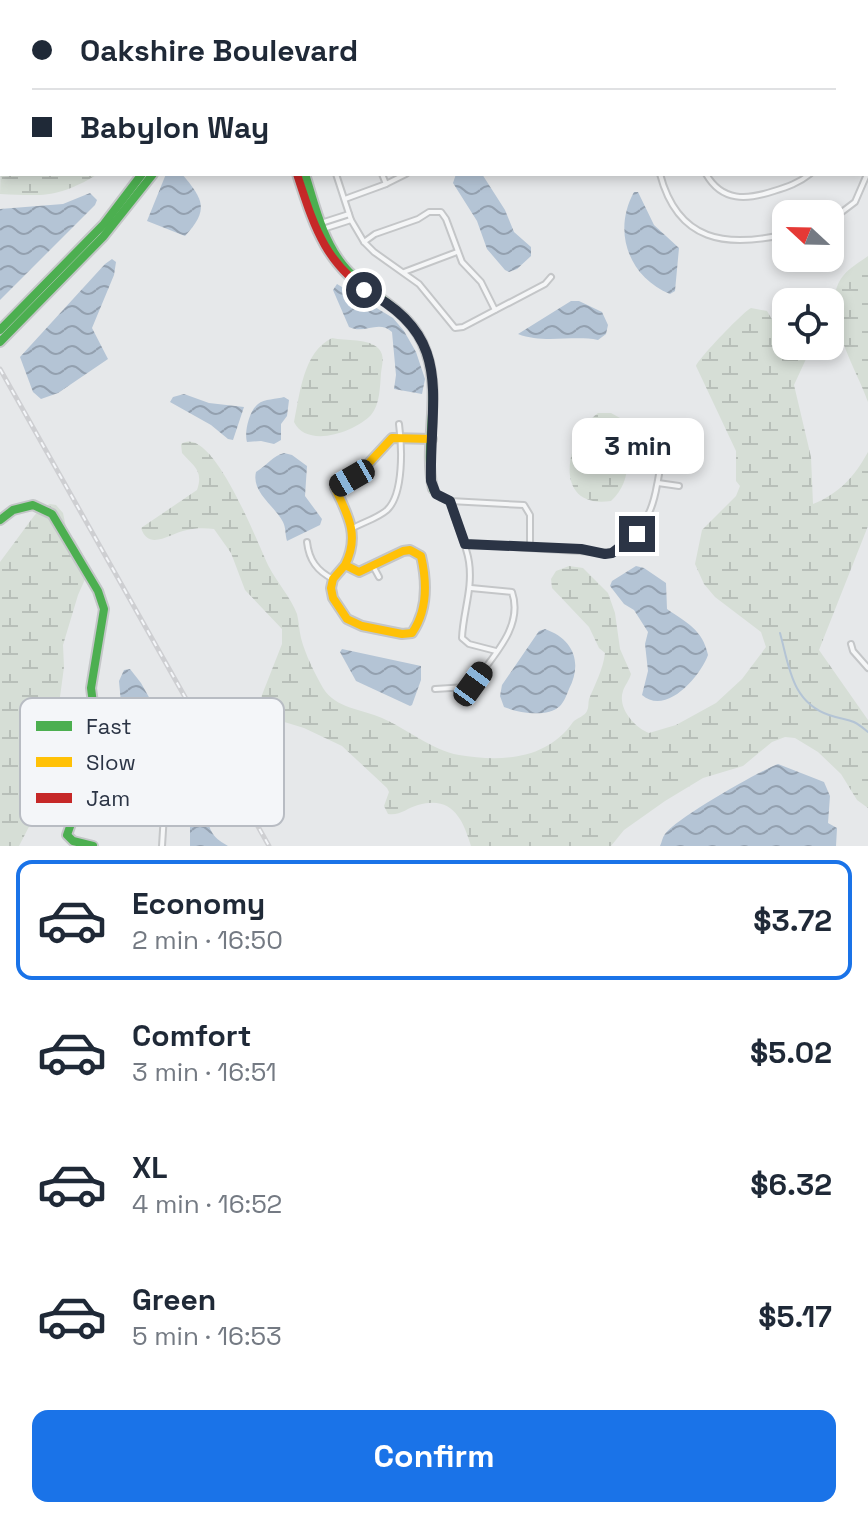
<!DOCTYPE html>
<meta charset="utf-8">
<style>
body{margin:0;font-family:"Space Grotesk",sans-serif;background:#f6f6f7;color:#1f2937;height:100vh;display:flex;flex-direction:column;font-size:30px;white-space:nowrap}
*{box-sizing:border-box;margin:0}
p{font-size:26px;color:#747a83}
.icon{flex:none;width:44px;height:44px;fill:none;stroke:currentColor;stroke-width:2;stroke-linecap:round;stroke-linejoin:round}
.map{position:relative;height:846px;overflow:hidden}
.sheet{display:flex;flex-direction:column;background:#fff;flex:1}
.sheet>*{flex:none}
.hud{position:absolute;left:0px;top:0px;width:868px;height:176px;box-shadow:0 4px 12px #0003;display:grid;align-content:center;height:176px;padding:0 32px;background:#fff}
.needle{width:52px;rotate:292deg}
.controls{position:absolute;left:772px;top:200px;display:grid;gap:16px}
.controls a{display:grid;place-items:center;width:72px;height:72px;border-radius:16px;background:#fff;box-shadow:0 4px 12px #0003;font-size:40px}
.end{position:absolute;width:36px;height:36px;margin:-18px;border:10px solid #2b3445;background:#fff;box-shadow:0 0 0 4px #fff}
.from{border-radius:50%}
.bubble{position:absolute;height:56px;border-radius:16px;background:#fff;box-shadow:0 4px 12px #0003;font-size:26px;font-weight:800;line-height:56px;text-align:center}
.car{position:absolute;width:24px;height:48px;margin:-24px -12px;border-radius:10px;box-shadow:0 0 6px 2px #0007;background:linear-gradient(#222 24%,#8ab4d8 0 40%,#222 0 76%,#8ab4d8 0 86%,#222 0)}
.hud b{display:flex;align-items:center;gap:28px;height:76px;font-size:30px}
.hud b+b{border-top:2px solid #e0e1e3}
.hud i{width:20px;height:20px;background:#1f2937}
ul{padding:14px 0 0;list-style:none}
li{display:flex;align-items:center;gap:24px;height:120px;margin:0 16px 12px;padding:0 16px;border:4px solid transparent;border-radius:16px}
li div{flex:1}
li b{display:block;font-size:30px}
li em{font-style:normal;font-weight:800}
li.selected{border-color:#1a73e8}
li>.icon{width:72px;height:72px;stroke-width:1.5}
.button{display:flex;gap:16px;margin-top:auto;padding:16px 32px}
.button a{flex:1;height:92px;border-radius:16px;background:#1a73e8;color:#fff;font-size:32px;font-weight:800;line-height:92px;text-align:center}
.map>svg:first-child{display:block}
.wetland{fill:url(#wetland-marsh)}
.water{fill:url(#water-waves)}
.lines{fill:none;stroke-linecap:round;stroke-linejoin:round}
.stream{stroke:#b4c4d5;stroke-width:2}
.street-casing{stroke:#c4c6c8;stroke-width:8}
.fast-casing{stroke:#c4c6c8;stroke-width:12}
.slow-casing{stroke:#c4c6c8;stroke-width:12}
.jam-casing{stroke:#c4c6c8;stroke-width:12}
.street{stroke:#f5f6f7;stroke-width:4}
.fast{stroke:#4caf50;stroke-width:8}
.slow{stroke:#ffc107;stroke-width:8}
.jam{stroke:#c62828;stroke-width:8}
.rail-casing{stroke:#cecfd2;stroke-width:5}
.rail{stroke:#f4f6f9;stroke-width:2;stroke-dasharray:6;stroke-linecap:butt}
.route{stroke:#2b3445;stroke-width:10}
.key{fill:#f4f6f9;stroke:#b8bcc3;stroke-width:2}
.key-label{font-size:22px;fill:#2b3445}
</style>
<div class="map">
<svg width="868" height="846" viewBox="0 0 868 846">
<defs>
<pattern id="wetland-marsh" width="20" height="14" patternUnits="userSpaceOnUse" patternTransform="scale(2)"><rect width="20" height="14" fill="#d6ded6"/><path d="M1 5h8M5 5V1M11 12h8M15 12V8" fill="none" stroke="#b8bfb9"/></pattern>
<pattern id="water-waves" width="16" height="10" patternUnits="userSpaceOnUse" patternTransform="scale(2)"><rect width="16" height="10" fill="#b4c4d5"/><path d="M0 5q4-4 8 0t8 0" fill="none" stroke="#93a0af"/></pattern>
</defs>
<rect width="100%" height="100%" fill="#e6e8ea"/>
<!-- wetland -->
<g class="wetland">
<path d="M2,129v45h96c-40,24 -53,22 -98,20z"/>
<path d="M868,256v146c-10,-31 -51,-94 -25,-126 6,-8 17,-14 25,-20z"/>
<path d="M751,308l16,3 9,15 6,-16 4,4v32h13l7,13 -12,26 17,72 2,47c27,-11 41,-27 55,-52v74l-49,124 49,70v88l-11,-8 -16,-26 -23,-22 -23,-14 -10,-1 -13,5 -29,24 -40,12 -38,23 -41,29 -13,16h-140c-8,-27 -19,-51 -53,-41 -11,3 -18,11 -30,9l-4,-8 5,-14 -2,-4 -45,-42 -38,-18 -36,-11 -8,-17 22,-56v-15l-37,-39 -14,-37 -17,-24c-9,-1 -19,-1 -27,1 -17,3 -38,22 -46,-2l56,-38c7,-20 -4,-24 -15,-37l-1,-9c31,-22 77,101 88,123 8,15 22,31 28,47 2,8 2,16 4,24 4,16 14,36 22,50 13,21 39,21 59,30 25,11 50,32 77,37 42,7 88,5 114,-33 4,-4 12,-6 14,-11 2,-4 1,-8 2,-12 6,-15 14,-29 16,-46l-6,-5 -10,-21 -37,-39 -1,-9 5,-8 13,-5 14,2 25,25 7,20 5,36 11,25c-2,7 -6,11 -8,17 -6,17 12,37 26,42l27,-8 40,-22 26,-24 24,-32 -5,-15 -46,-35 -11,-13 -9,-20 7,-34 34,-34 4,-10 -4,-5v-30l-40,-85c3,-8 48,-55 55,-58z"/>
<path d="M332,338c14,3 37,0 47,11 6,7 3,16 2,24 -1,13 -1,32 -10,42 -16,17 -64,34 -77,7 6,-28 9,-70 38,-84z"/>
<path d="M598,413h13l9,5c8,28 15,61 -9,83 -60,9 -46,-64 -13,-88z"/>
<path d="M50,504l6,1 7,8 4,19 8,8 15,28 -12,27 -15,50 1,22 -4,30 7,32 -3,30 -45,87h-19v-284l34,-46 7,-8z"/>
</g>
<!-- water -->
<g class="water">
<path d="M166,174h16c22,26 27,36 3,62l-38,-15z"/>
<path d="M456,174h26l23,36 9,22 17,15v9l-14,13 -8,3 -4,-2 -18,-21 -10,-28 -24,-38z"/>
<path d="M634,192h4l16,33 25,23 -4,43 -5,3c-41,-17 -58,-62 -36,-102z"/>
<path d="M90,193l7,7 -2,5 -95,95v-91l63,-5z"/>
<path d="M112,259l4,3 -2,13 -22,53 16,31 -50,34 -17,6 -8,-7 -13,-35 85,-93z"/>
<path d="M337,284l56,34 11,13 12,21 9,27 -3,15 -28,-5 2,-14 -4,-43c-14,-13 -27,3 -43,-5l-16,-37z"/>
<path d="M571,301h8l23,11 6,13 -2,9 -8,6c-25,-5 -55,4 -80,-6z"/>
<path d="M184,394l25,9 35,4 -11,33 -5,-1 -17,-14 -41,-23 3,-5z"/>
<path d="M284,397l5,3 -2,16 -6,8v16l-7,4 -13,-3 -14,1c-3,-9 2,-31 11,-38 6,-5 19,-5 26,-7z"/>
<path d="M284,453l8,2 15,11 -2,30 17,23 -2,6 -33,16c-2,-7 -1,-13 -4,-19 -8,-16 -32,-30 -27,-50 10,-6 18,-17 28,-19z"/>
<path d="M636,566l8,2 22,15 1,26c19,13 36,21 41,46 -8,22 -42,61 -66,40l6,-24 -3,-27 3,-12 -14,-22 -10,-6 -14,-18 2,-5z"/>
<path d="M545,629c28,10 38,33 24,60 -2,5 -5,13 -9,17 -13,12 -41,7 -56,1l-4,-11 2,-11 37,-54z"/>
<path d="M342,649l79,17v14l-9,25 -2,1 -54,-25 -16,-29z"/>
<path d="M130,669l11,14 18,32v6c-7,7 -27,9 -36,4l-4,-44 5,-11z"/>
<path d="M778,764l46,18 6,14 -2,27 9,5 -1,18h-176c2,-4 2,-8 5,-12 13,-17 91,-61 113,-70z"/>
<path d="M181,767c28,11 19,46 32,67 3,5 10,9 15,12h-38v-42l-9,-15 -11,-11 5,-9z"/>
</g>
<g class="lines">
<!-- stream -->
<path class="stream" d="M780,633c9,32 11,69 49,82 20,7 20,1 39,17"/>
<defs>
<g id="street">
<path d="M826,0v2"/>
<path d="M259,2l1,-2"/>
<path d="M296,2l1,-2"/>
<path d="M334,2l1,-2"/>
<path d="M716,2l1,-2"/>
<path d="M0,52l2,-1"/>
<path d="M0,98l2,-1"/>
<path d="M866,142l2,5"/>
<path d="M336,174l15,46 13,22 10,10 45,32 36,44 8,-1 82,-43 6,-7"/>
<path d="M382,174l4,10"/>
<path d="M660,174c18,68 66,74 126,60"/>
<path d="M706,174c16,28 41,26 68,17 13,-4 25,-8 36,-17"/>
<path d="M345,199l41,-15 20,-10"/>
<path d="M830,221l25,-19 13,-30"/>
<path d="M321,223l28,-9"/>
<path d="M323,229l28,-9"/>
<path d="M364,242l11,-8 43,-15 11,-7h12l5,7 16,43 19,20 14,28"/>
<path d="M404,272l53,-20"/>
<path d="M658,483l21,3"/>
<path d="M433,489l8,9 9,3 74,4 6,10v32"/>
<path d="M450,501c4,21 16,40 19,61 4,27 -6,50 -7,76l7,6 27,7"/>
<path d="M353,528c11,-6 25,-10 34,-18 17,-16 15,-64 12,-86"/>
<path d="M307,542c2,18 10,29 26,37"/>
<path d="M465,544l147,9c28,-21 39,-33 45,-68 3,-13 3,-27 10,-38"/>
<path d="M373,566l6,11"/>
<path d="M851,644l2,7 15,17"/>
<path d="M435,689l32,-2 6,-3c19,-27 51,-57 39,-92l-41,-4"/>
<path d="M95,756l27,4 22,-2"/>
<path d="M80,797l33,7 47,3 4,7 -2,32"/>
</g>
<g id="fast">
<path d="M305,174c10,31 17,65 38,91 23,29 63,42 79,77 23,48 0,98 11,147"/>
<path d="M0,330l104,-106 38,-50"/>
<path d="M0,342l103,-105 50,-63"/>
<path d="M0,520l13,-10 20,-5 19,9 46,77 6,18 -13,79 5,38 -1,30 -28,79 6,6 20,5"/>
</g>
<g id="slow">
<path d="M232,2l1,-2"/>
<path d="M345,565l-12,14 -2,9 2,10 14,21 15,7 40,8 10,-1c16,-23 15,-51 9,-77l-11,-6 -7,1 -44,21 -14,-7c15,-29 3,-50 -10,-77l32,-23 25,-27 40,1"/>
</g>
<g id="jam">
<path d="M223,2l1,-2"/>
<path d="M297,174c17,52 28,91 77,121"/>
</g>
</defs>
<!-- street casing -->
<use href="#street" class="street-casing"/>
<!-- fast casing -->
<use href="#fast" class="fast-casing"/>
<!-- slow casing -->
<use href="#slow" class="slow-casing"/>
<!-- jam casing -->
<use href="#jam" class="jam-casing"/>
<!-- street -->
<use href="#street" class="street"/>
<!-- fast -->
<use href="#fast" class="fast"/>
<!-- slow -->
<use href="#slow" class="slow"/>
<!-- jam -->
<use href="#jam" class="jam"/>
<defs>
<path id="rail" d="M0,369l269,477"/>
</defs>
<!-- rail casing -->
<use href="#rail" class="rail-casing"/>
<!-- rail -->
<use href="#rail" class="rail"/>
</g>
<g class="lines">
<!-- route -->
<path class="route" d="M364,290c92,46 65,107 67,191l5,13 14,7 15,43 116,5 24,5 7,-1 25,-19"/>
</g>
<!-- legend -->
<rect x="20" y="698" width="264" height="128" rx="12" class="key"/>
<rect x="36" y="721" width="36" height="10" fill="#4caf50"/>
<rect x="36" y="757" width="36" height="10" fill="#ffc107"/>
<rect x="36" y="793" width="36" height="10" fill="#c62828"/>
<g class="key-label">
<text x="86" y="734">Fast</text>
<text x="86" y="770">Slow</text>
<text x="86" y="806">Jam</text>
</g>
</svg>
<div class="controls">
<a><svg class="needle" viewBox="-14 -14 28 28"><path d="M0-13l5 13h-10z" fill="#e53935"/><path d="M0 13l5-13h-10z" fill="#747a83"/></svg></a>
<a><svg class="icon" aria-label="locate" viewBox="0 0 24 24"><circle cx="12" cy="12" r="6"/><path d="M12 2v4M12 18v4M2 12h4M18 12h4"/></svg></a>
</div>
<i class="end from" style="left:364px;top:290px"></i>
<i class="end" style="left:637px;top:534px"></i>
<div class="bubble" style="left:572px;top:418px;width:132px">3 min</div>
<i class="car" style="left:352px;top:478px;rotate:240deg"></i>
<i class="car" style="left:473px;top:684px;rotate:36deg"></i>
<div class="hud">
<b><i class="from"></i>Oakshire Boulevard</b>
<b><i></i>Babylon Way</b>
</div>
</div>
<section class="sheet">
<ul>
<li class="selected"><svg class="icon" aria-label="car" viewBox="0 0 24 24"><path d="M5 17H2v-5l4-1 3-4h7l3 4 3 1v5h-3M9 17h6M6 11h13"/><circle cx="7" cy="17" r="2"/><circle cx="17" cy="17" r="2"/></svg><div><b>Economy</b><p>2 min · 16:50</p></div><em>$3.72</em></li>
<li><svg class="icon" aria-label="car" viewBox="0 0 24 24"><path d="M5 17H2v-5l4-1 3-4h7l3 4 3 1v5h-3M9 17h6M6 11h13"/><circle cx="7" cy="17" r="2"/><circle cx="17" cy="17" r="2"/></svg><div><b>Comfort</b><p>3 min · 16:51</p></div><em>$5.02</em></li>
<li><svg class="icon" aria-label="car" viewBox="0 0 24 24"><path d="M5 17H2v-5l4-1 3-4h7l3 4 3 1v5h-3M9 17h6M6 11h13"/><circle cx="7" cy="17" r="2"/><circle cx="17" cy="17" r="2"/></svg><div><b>XL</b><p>4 min · 16:52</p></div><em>$6.32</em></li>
<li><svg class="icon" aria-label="car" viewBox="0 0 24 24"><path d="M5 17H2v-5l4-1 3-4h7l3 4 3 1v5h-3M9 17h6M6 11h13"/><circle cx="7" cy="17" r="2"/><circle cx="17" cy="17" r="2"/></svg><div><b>Green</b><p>5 min · 16:53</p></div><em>$5.17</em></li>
</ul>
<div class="button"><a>Confirm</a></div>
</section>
